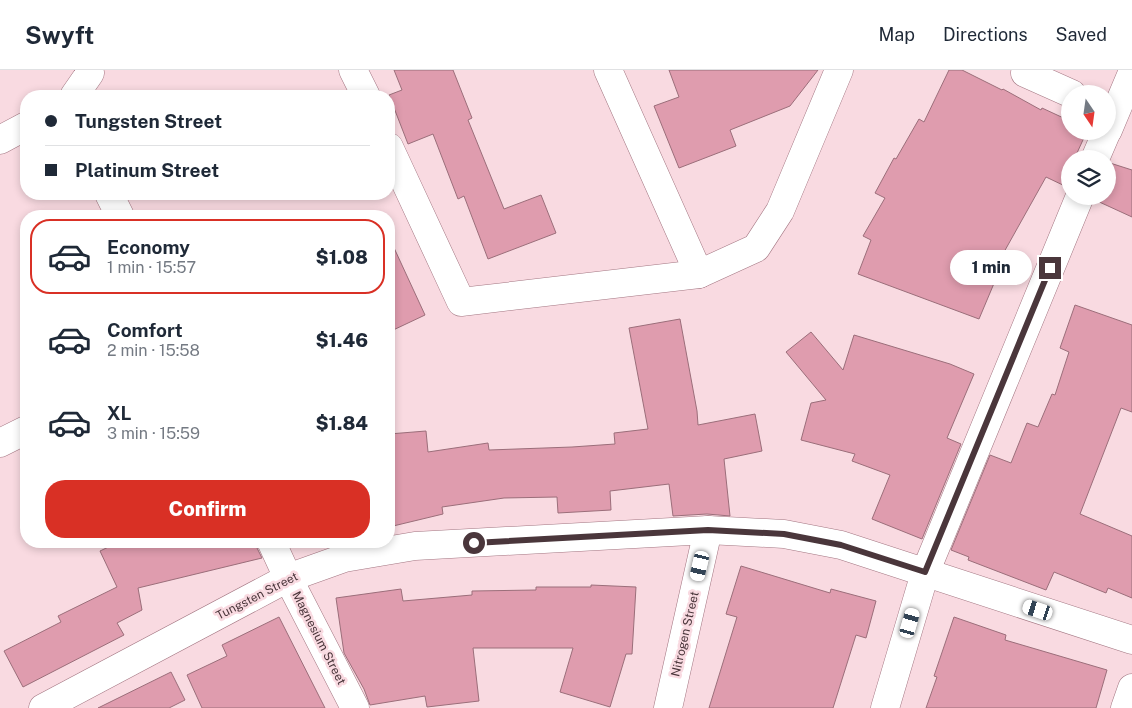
<!DOCTYPE html>
<meta charset="utf-8">
<style>
body{margin:0;font-family:"Public Sans",sans-serif;background:#f6f6f7;color:#1f2937;height:100vh;display:flex;flex-direction:column;font-size:19px;white-space:nowrap}
*{box-sizing:border-box;margin:0}
p{font-size:16px;color:#747a83}
.icon{flex:none;width:28px;height:28px;fill:none;stroke:currentColor;stroke-width:2;stroke-linecap:round;stroke-linejoin:round}
.map{position:relative;flex:1;overflow:hidden}
.side{position:absolute;left:20px;top:140px;width:375px;height:338px;display:flex;flex-direction:column;background:#fff;border-radius:20px;box-shadow:0 2px 8px #0003}
.side>*{flex:none}
.guide{position:absolute;left:20px;top:20px;width:375px;height:110px;border-radius:20px;box-shadow:0 2px 8px #0003;display:grid;align-content:center;height:110px;padding:0 25px;background:#fff}
.needle{width:32px;rotate:167deg}
.tools{position:absolute;left:1061px;top:15px;display:grid;gap:10px}
.tools a{display:grid;place-items:center;width:55px;height:55px;border-radius:50%;background:#fff;box-shadow:0 2px 8px #0003;font-size:25px}
.end{position:absolute;width:22px;height:22px;margin:-11px;border:6px solid #4a363b;background:#fff;box-shadow:0 0 0 2px #fff}
.from{border-radius:50%}
.bubble{position:absolute;height:35px;border-radius:18px;background:#fff;box-shadow:0 2px 8px #0003;font-size:16px;font-weight:800;line-height:35px;text-align:center}
.car{position:absolute;width:15px;height:30px;margin:-15px -8px;border-radius:6px;box-shadow:0 0 4px 1px #0007;background:linear-gradient(#fff 24%,#345 0 40%,#fff 0 76%,#345 0 86%,#fff 0)}
.guide b{display:flex;align-items:center;gap:18px;height:48px;font-size:19px}
.guide b+b{border-top:1px solid #e0e1e3}
.guide i{width:12px;height:12px;background:#1f2937}
ul{padding:9px 0 0;list-style:none}
li{display:flex;align-items:center;gap:15px;height:75px;margin:0 10px 8px;padding:0 15px;border:2px solid transparent;border-radius:20px}
li div{flex:1}
li b{display:block;font-size:19px}
li em{font-style:normal;font-weight:800}
li.on{border-color:#d93025}
li>.icon{width:45px;height:45px;stroke-width:1.5}
.primary-button{display:flex;gap:10px;margin-top:auto;padding:10px 25px}
.primary-button a{flex:1;height:58px;border-radius:20px;background:#d93025;color:#fff;font-size:20px;font-weight:800;line-height:58px;text-align:center}
header{display:flex;align-items:center;gap:30px;box-sizing:border-box;height:70px;padding:0 25px;background:#fff;border-bottom:1px solid #e0e1e3}
header strong{font-size:24px}
nav{display:flex;gap:28px;margin-inline-start:auto;font-size:18px}
.map>svg:first-child{display:block}
.building{fill:#df9cae;stroke:#9b6e7a}
.lines{fill:none;stroke-linecap:round;stroke-linejoin:round}
.minor-casing{stroke:#a37682;stroke-width:29}
.minor{stroke:#fff;stroke-width:28}
.route{stroke:#4a363b;stroke-width:6}
.labels{text-anchor:middle;dominant-baseline:central;stroke-width:5;stroke-linejoin:round;paint-order:stroke}
.street-label{font-size:12px;fill:#4a363b;stroke:#f9dae1}
</style>
<header>
<strong>Swyft</strong>
<nav><a>Map</a><a>Directions</a><a>Saved</a></nav>
</header>
<div class="map">
<svg width="1132" height="638" viewBox="0 0 1132 638">
<rect width="100%" height="100%" fill="#f9dae1"/>
<!-- building -->
<g class="building">
<path d="M394,0h59l19,48 -4,2 36,89 37,-14 15,38 -68,26 -24,-63 -6,3 -25,-65 -25,10 -19,-49 13,-5z"/>
<path d="M669,0h149l-28,36 -60,24 6,16 -57,22 -25,-62 25,-9z"/>
<path d="M949,0h13l40,20 1,-1 38,21 1,-2 28,13v10h17l-10,22 3,1v5h-10v25l-3,3 -21,-10 -47,84 4,1 -24,57 -121,-45 13,-34 -8,-4 22,-38 -10,-5 19,-35 2,1 23,-40 5,3z"/>
<path d="M1110,93l22,7v47l-37,-17v-4h13v-28z"/>
<path d="M389,167l36,78 -36,17z"/>
<path d="M1075,235l57,20v87l-11,-4 -41,106 52,22v62l-24,-10 -2,5 -52,-21 -8,18 -78,-30 1,-3 -18,-7 39,-95 21,8 16,-40 11,4 14,-33 3,1 14,-43 -9,-4z"/>
<path d="M680,249l17,92 1,14 57,-11 7,37 -38,8 6,57 -23,-2 -34,2 -4,-32 -59,7 1,19 -53,3 -1,-16 -53,1 -62,9 1,7 -54,13v-93l37,-3 2,21 60,-9 1,7 83,-3 43,-3 -1,-11 34,-4 -19,-101z"/>
<path d="M811,262l32,38 11,-35 96,29 24,10 -27,64 14,6 -39,95 -50,-20 18,-44 -38,-14 3,-7 -54,-14 10,-37 15,-3 -40,-48z"/>
<path d="M121,471h135l1,7 5,10 -124,30 4,22 -25,13 7,12 -101,52 -19,-36 57,-29 -3,-6 59,-29 -17,-36z"/>
<path d="M741,496l89,27 1,-4 45,12 -10,37 -10,-3 -23,73h-124l28,-91 -11,-3z"/>
<path d="M591,515l45,2 -4,67h-6l-16,53 -50,-15 13,-44h-100l6,53 -52,6 -2,-11 -55,9 -6,-16 -20,-36 -8,-55 65,-9 2,12 69,-6v-4l64,-1v-3h55z"/>
<path d="M279,547l46,91h-123l-15,-33 40,-19 -5,-11z"/>
<path d="M954,547l52,18 -1,5 102,30 -11,38h-170l11,-31 -3,-1z"/>
<path d="M171,602l14,28 -16,8h-71z"/>
</g>
<g class="lines">
<defs>
<g id="minor">
<path d="M353,0l13,26"/>
<path d="M608,0l91,204"/>
<path d="M1025,3l47,21"/>
<path d="M74,26l16,-23 -1,-3"/>
<path d="M1108,60l24,-57"/>
<path d="M0,70l26,-14"/>
<path d="M389,77l72,155 238,-28 57,-26 24,-37 59,-141"/>
<path d="M1095,89l12,-28"/>
<path d="M109,124l11,22"/>
<path d="M0,373l26,-13"/>
<path d="M271,471l17,37 67,130"/>
<path d="M43,638l245,-130 56,-20 71,-12 293,-16 76,4 57,11 291,95"/>
<path d="M668,638l40,-178"/>
<path d="M885,638l40,-135 155,-377"/>
<path d="M1125,638l7,-20"/>
</g>
</defs>
<!-- minor casing -->
<use href="#minor" class="minor-casing"/>
<!-- minor -->
<use href="#minor" class="minor"/>
</g>
<g class="lines">
<!-- route -->
<path class="route" d="M474,473l234,-13 76,4 57,11 84,27 125,-304"/>
</g>
<g class="labels">
<!-- street labels -->
<g class="street-label">
<text transform="translate(257 526) rotate(-27)">Tungsten Street</text>
<text transform="translate(685 564) rotate(-77)">Nitrogen Street</text>
<text transform="translate(319 568) rotate(63)">Magnesium Street</text>
</g>
</g>
</svg>
<div class="tools">
<a><svg class="needle" viewBox="-14 -14 28 28"><path d="M0-13l5 13h-10z" fill="#e53935"/><path d="M0 13l5-13h-10z" fill="#747a83"/></svg></a>
<a><svg class="icon" aria-label="layers" viewBox="0 0 24 24"><path d="M12 4l9 5-9 5-9-5zM3 14l9 5 9-5"/></svg></a>
</div>
<i class="end from" style="left:474px;top:473px"></i>
<i class="end" style="left:1050px;top:198px"></i>
<div class="bubble" style="left:950px;top:180px;width:82px">1 min</div>
<i class="car" style="left:700px;top:496px;rotate:193deg"></i>
<i class="car" style="left:1038px;top:540px;rotate:288deg"></i>
<i class="car" style="left:910px;top:553px;rotate:16deg"></i>
<div class="guide">
<b><i class="from"></i>Tungsten Street</b>
<b><i></i>Platinum Street</b>
</div>
<section class="side">
<ul>
<li class="on"><svg class="icon" aria-label="car" viewBox="0 0 24 24"><path d="M5 17H2v-5l4-1 3-4h7l3 4 3 1v5h-3M9 17h6M6 11h13"/><circle cx="7" cy="17" r="2"/><circle cx="17" cy="17" r="2"/></svg><div><b>Economy</b><p>1 min · 15:57</p></div><em>$1.08</em></li>
<li><svg class="icon" aria-label="car" viewBox="0 0 24 24"><path d="M5 17H2v-5l4-1 3-4h7l3 4 3 1v5h-3M9 17h6M6 11h13"/><circle cx="7" cy="17" r="2"/><circle cx="17" cy="17" r="2"/></svg><div><b>Comfort</b><p>2 min · 15:58</p></div><em>$1.46</em></li>
<li><svg class="icon" aria-label="car" viewBox="0 0 24 24"><path d="M5 17H2v-5l4-1 3-4h7l3 4 3 1v5h-3M9 17h6M6 11h13"/><circle cx="7" cy="17" r="2"/><circle cx="17" cy="17" r="2"/></svg><div><b>XL</b><p>3 min · 15:59</p></div><em>$1.84</em></li>
</ul>
<div class="primary-button"><a>Confirm</a></div>
</section>
</div>
